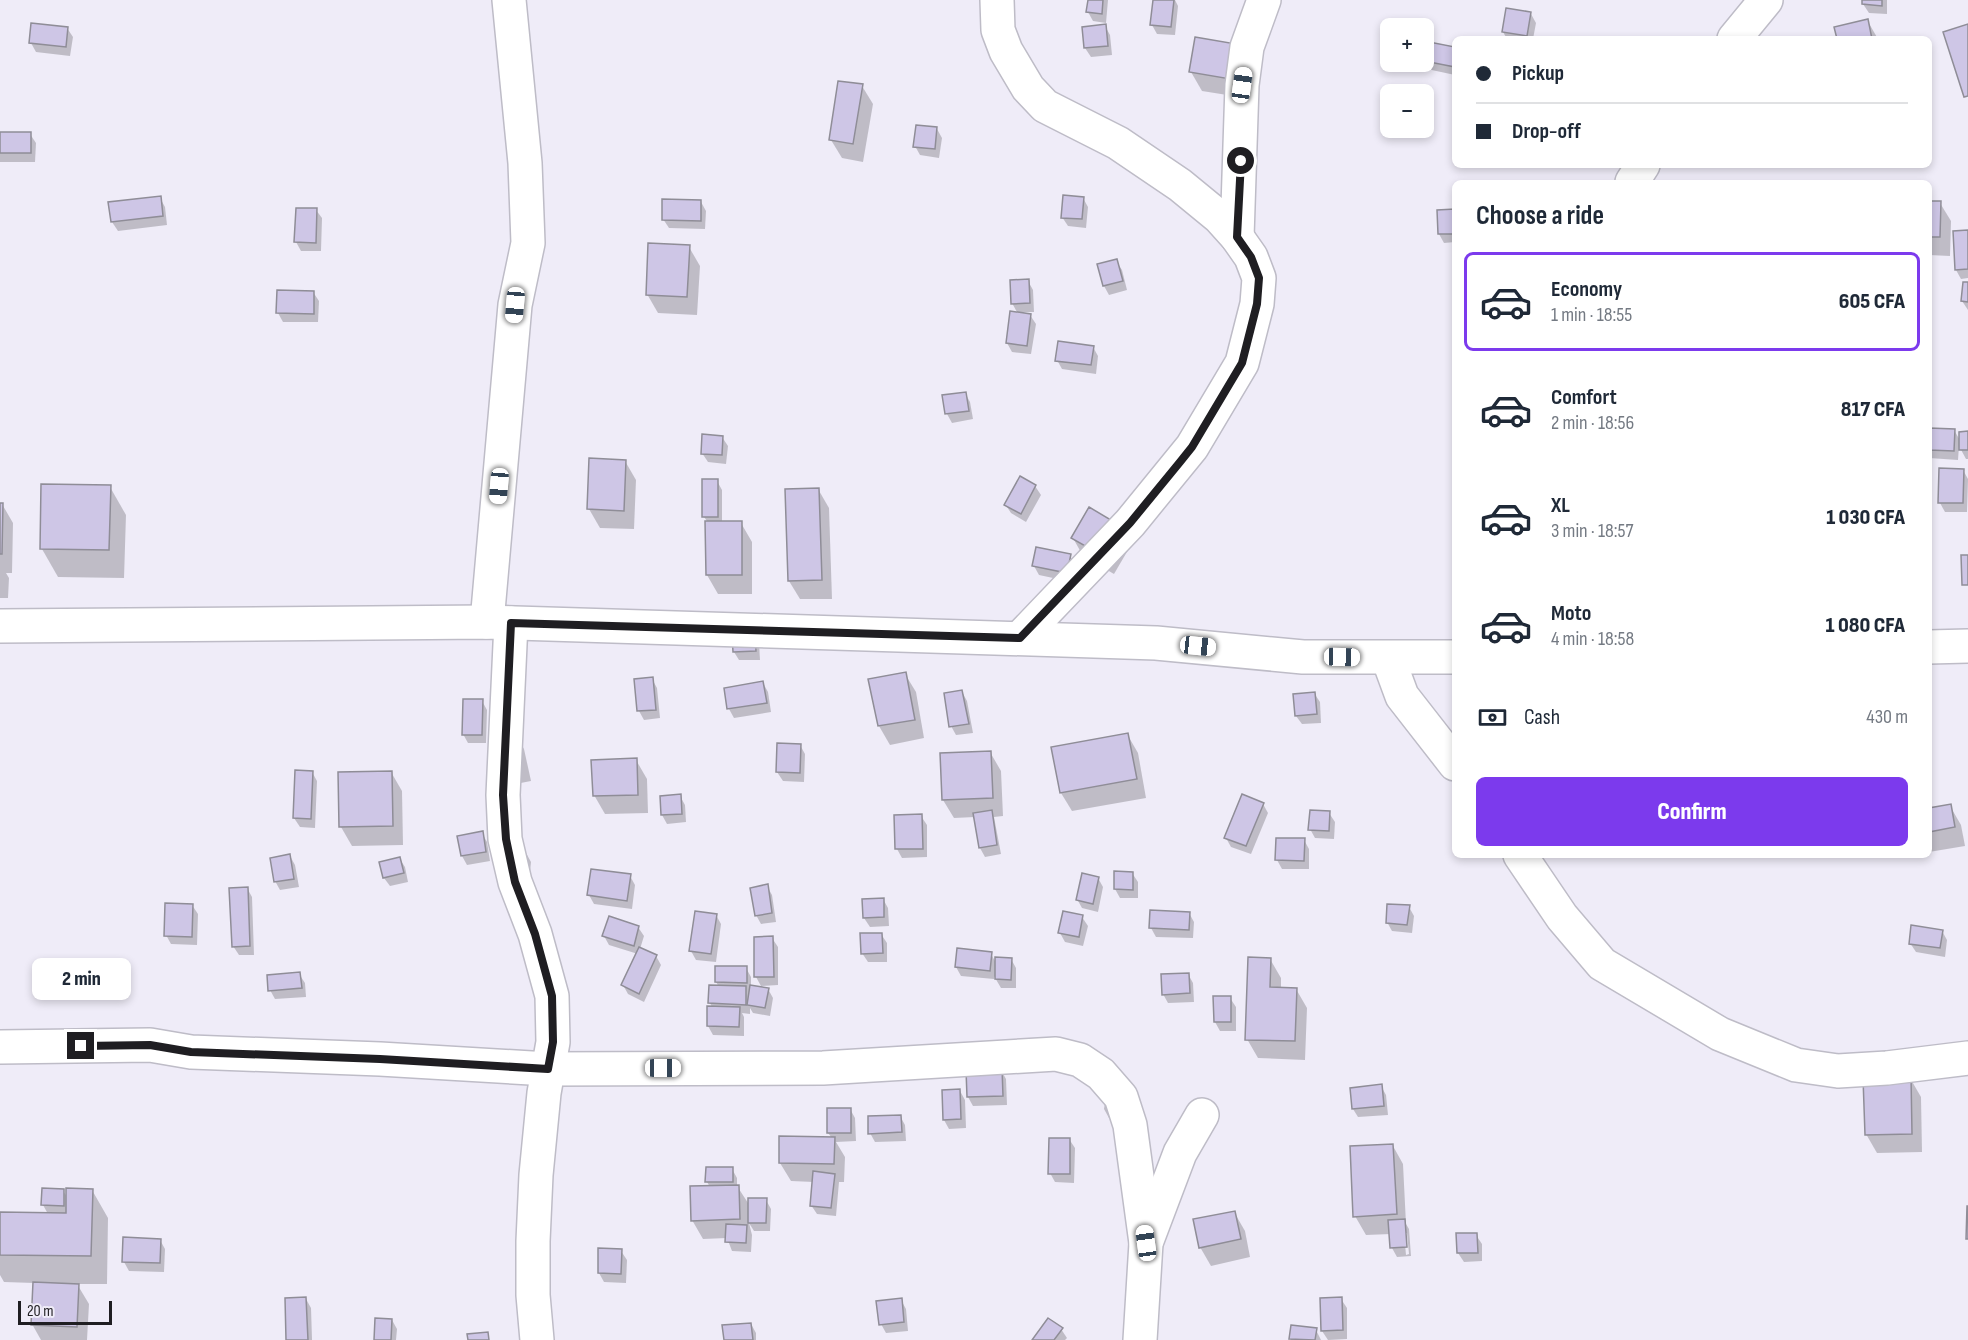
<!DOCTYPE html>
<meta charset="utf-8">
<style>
body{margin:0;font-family:"Sofia Sans Condensed",sans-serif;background:#f2f2f3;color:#1f2937;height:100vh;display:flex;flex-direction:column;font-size:22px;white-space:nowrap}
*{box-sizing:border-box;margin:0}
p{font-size:20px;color:#747a83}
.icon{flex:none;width:33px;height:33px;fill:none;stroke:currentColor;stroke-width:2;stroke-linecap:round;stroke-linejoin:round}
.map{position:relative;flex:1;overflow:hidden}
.side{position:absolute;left:1452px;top:180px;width:480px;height:678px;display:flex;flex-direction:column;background:#fff;border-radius:9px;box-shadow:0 3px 9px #0003}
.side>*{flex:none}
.guide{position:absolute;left:1452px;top:36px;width:480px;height:132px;border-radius:9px;box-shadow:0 3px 9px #0003;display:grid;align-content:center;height:132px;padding:0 24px;background:#fff}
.tools{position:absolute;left:1380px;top:18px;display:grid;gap:12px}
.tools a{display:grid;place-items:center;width:54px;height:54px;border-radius:9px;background:#fff;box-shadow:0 3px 9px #0003;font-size:30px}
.scale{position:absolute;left:18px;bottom:15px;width:94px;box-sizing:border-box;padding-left:6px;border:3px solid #1f1e22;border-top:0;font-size:16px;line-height:21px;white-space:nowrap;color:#1f1e22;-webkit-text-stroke:4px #efecf8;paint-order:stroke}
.end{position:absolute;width:27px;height:27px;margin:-14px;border:8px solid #1f1e22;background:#fff;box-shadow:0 0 0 3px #fff}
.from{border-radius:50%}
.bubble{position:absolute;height:42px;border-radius:9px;background:#fff;box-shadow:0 3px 9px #0003;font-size:20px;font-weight:800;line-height:42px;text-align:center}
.car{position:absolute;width:18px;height:36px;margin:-18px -9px;border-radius:8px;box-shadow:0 0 4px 2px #0007;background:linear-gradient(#fff 24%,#345 0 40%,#fff 0 76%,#345 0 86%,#fff 0)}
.guide b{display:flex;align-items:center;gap:21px;height:57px;font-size:22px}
.guide b+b{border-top:2px solid #e0e1e3}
.guide i{width:15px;height:15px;background:#1f2937}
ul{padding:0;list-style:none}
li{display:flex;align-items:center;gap:18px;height:99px;margin:0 12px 9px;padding:0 12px;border:3px solid transparent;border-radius:9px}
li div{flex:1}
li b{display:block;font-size:22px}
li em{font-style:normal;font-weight:800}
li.active{border-color:#7c3aed}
li>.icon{width:54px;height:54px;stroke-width:1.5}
h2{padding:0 24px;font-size:27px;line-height:72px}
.pay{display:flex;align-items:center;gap:15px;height:66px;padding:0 24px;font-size:22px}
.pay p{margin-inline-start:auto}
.primary-button{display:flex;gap:12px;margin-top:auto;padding:12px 24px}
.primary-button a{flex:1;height:69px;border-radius:9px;background:#7c3aed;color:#fff;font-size:24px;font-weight:800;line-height:69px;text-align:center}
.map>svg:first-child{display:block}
.shadow{fill:#0003;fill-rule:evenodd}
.building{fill:#cec6e6;stroke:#8f8d97;stroke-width:1.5}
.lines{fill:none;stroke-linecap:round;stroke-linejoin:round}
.minor-casing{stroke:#bebcc7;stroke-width:36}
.minor{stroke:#fff;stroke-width:33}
.route{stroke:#1f1e22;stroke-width:8}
</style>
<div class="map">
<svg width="1968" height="1340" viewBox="0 0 1968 1340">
<rect width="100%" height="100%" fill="#efecf8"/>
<!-- shadow -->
<g class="shadow">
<path d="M1089,0h19l-2,23 -13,-2 -5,-9z"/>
<path d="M1154,0h21l3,6 -3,29 -18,-1 -5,-9z"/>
<path d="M1864,0h23v14l-18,-1 -6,-9z"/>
<path d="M1531,14l5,9 -3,16h-26l-4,-7z"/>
<path d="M1867,20l11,19h-39z"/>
<path d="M1105,26l5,9 2,20 -21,2 -6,-9z"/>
<path d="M67,28l6,9 -3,19 -34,-4 -5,-9z"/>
<path d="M1425,43l30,6v26l-28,-6 -4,-7z"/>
<path d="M1241,47l5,51 -44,-7 -11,-19z"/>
<path d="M862,86l11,18 -10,58 -21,-4 -11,-18z"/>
<path d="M937,129l5,9 -3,20 -19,-3 -5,-9z"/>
<path d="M0,133l30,1 6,9 -1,19h-35z"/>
<path d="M160,198l5,9 2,18 -49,6 -6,-9z"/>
<path d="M1083,198l5,9 -2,21 -18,-2 -6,-9z"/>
<path d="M701,202l5,9 -1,18 -36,-1 -6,-9z"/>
<path d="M1929,202l11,1 11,18 -1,35 -21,-1z"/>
<path d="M316,210l6,8 -1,33h-20l-5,-9z"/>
<path d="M1455,210v32l-11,1 -5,-9z"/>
<path d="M1968,232v46l-7,1 -5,-9z"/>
<path d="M689,247l11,19 -3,49 -39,-2 -11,-19z"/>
<path d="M1116,261l6,9 5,20 -18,5 -5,-9z"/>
<path d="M1028,281l5,9 1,22h-15v2l11,1 6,9 -5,30 -19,-2 -5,-9 11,-29 -6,-11z"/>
<path d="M1968,284v26l-6,-9z"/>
<path d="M313,292l6,9 -1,21h-35l-5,-9z"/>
<path d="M1093,347l5,9 -2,18 -34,-5 -5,-9z"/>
<path d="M965,393l5,9 3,17 -21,4 -5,-9z"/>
<path d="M1929,429l25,1 7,12 7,-9v26h-2l-7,-13 -1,14 -29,-2z"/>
<path d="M722,437l6,9 -2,18 -18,-2 -6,-9z"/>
<path d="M625,461l11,19 -2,49 -34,-1 -11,-19z"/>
<path d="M1963,470l5,9 -1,33h-22l-5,-9z"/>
<path d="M717,481l5,9v33h19l11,19v52h-34l-11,-19v-54l-3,-4z"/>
<path d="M1035,486l6,9 -15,27 -15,-9 -6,-9z"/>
<path d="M110,487l16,28 -2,63 -66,-1 -16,-28z"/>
<path d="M818,489l11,19 3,91h-32l-11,-18z"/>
<path d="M0,504h2l11,19 -1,50h-6l3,5 -1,20h-8z"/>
<path d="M1073,538l58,7 -17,29 -31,-18z"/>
<path d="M1070,556l6,9 -4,17 -33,-7 -5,-9z"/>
<path d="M759,643l1,17h-21l-5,-8z"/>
<path d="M905,674l11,18 8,46 -34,7 -11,-19 -9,-46z"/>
<path d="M652,679l5,9 3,30 -16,2 -5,-9z"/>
<path d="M763,683l5,9 3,20 -37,6 -5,-9z"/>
<path d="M962,692l5,9 6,32 -17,2 -5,-9z"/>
<path d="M1314,693l6,9 1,21 -19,1 -6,-8z"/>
<path d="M482,701l5,9 -1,33h-18l-5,-9z"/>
<path d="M1127,734l11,19 8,45 -74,13 -11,-18z"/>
<path d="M519,740l5,9 7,32 -26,5z"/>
<path d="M800,745l5,9 -1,28 -21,-1 -6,-9z"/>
<path d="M990,752l11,19 2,45 -9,1 7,37 -16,3 -5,-9 -5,-31 -21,1 -11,-18z"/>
<path d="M636,760l11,19 1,34 -43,1 -11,-19z"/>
<path d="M312,772l5,9 -2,47 -15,-1 -6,-9z"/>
<path d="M391,772l11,19 1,54 -51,1 -11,-19z"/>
<path d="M680,796l5,9 1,17 -19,2 -5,-9z"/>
<path d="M1263,804l5,9 -17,41 -20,-7 -5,-9z"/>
<path d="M1950,806l11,19 4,21 -36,6v-42z"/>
<path d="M1329,813l6,9 -1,17 -19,-1 -5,-9z"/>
<path d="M921,816l6,9v32l-25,1 -5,-9z"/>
<path d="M482,833l5,9 3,19 -23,4 -5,-9z"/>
<path d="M1304,840l5,9v20h-27l-5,-9z"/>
<path d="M509,851l17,2 5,9 -2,19z"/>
<path d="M290,856l5,9 4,22 -19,3 -5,-9z"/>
<path d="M399,858l6,9 3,15 -18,4 -6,-8z"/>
<path d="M1132,873l6,9v16h-18l-5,-9z"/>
<path d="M630,876l5,9 -3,24 -38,-5 -5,-9z"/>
<path d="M1098,878l5,9 -5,25 -16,-4 -5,-9z"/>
<path d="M767,886l5,9 4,27 -15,2 -5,-9z"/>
<path d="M247,888l5,9 2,58h-15l-6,-9z"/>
<path d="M883,899l5,9 1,18 -19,1 -6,-9z"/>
<path d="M192,905l6,9 -1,31 -26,-1 -5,-9z"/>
<path d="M1409,907l5,9 -2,17 -20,-2 -5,-9z"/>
<path d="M1189,913l5,9 -1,16 -37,-1 -5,-9z"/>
<path d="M716,915l5,9 -5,38 -20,-2 -5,-9z"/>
<path d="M1082,917l6,9 -5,20 -18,-4 -5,-9z"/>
<path d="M638,927l6,9 -4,13 16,7 5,9 -17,37 -16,-8 -5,-9 15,-31 -29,-9 -5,-9z"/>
<path d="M1942,931l5,9 -2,17 -29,-5 -6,-9z"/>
<path d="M881,934l6,9v19h-19l-6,-9z"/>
<path d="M772,938l6,9v38l-17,1 -5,-9z"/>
<path d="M991,954l5,9 15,-4 5,9v20h-15l-7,-12v3l-33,-3 -5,-9z"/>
<path d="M1270,959l11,19v11h15l11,19 -2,52 -47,-2 -11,-19z"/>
<path d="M746,968l5,9v10l17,2 5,9 -3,18 -17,-3 -3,-5v6l-8,-1 2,4v19l-31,-1 -5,-9 4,-19 -2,-4 9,-16 -3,-5z"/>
<path d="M299,974l6,9 1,14 -31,2 -5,-9z"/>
<path d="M1188,974l5,9 1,19 -26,1 -5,-9z"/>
<path d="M1230,998l6,9v24h-16l-5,-9z"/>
<path d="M1001,1070l5,9 1,26 -34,1 -5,-9 -1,-26z"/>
<path d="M1910,1078l11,19 1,55 -45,1 -11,-19z"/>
<path d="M1381,1086l5,9 2,20 -30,2 -5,-8z"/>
<path d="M1107,1089l19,31 -17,-2 -5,-9z"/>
<path d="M960,1091l5,9 1,28 -17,1 -5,-9z"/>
<path d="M850,1109l5,9 1,23 -20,1 9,15 -1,25h-5l-3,34 -19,-2 -6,-9 3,-23 -23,-1 -11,-18 52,-25 -4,-5z"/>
<path d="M900,1116l5,9 1,16 -31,1 -5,-9z"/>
<path d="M1069,1139l6,9 -1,35 -19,-1 -5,-9z"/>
<path d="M1393,1146l10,18 3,60 3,5 2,27 -14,1 -5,-9 -1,-14 -25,1 -11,-19zM1404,1233h3l2,21 -3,1z"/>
<path d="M732,1169l5,9v8l13,20 16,-6 5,9 -1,22h-16l-5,-8 3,12 -1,17 -19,-1 -5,-13 -24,1 -11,-19 18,-33 -3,-5z"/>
<path d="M92,1190l16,28 -1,66h-30l12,20 -2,36h-46l-9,-16 2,-41 -30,-1 -4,-7v-62l48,1 -5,-9 20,-14 5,7z"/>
<path d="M1234,1212l11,19 5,26 -39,9 -11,-19z"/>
<path d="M1476,1235l6,9v17l-18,1 -6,-9z"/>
<path d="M160,1240l5,9 -1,23 -35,-1 -5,-9z"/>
<path d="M621,1251l6,9 -1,23 -22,-1 -5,-9z"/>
<path d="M306,1299l5,9 1,32h-25z"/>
<path d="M1321,1299h20l6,9v31l-19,1 -6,-9z"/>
<path d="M901,1300l5,9 2,22 -22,2 -5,-9z"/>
<path d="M392,1320l5,9 -1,11h-20z"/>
<path d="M751,1324l5,9v7h-31z"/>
<path d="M1292,1326l24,4 5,10h-30z"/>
<path d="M1061,1329l6,9 -2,2h-31z"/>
</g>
<!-- building -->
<g class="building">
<path d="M1088,0h15l-1,14 -16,-2z"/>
<path d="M1153,0h21l-3,27 -21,-2z"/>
<path d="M1862,0h20v6l-20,-2z"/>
<path d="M1506,8l25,4 -4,24 -25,-4z"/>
<path d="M1868,19l4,20h-35l-3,-12z"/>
<path d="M31,23l37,4 -2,20 -37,-4z"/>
<path d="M1106,24l2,22 -24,2 -2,-21z"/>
<path d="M1968,24v72l-4,1 -21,-65z"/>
<path d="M1195,37l47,8 -6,35 -47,-8z"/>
<path d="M1424,41l31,6v20l-31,-6z"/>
<path d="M838,81l25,3 -10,60 -24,-4z"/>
<path d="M916,125l21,2 -2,22 -22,-2z"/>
<rect x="0" y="132" width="31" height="21"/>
<path d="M1063,195l21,2 -2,22 -21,-1z"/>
<path d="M161,196l2,20 -52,6 -3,-20z"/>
<path d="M662,199l39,1v21l-39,-1z"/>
<path d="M1929,201h12l-1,36h-11z"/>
<path d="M296,208h21l-1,35 -22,-1z"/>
<path d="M1455,209v25h-17l-1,-24z"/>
<path d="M1968,230v39l-13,1 -2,-39z"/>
<path d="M648,243l42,2 -3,52 -41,-2z"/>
<path d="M1117,259l6,22 -20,5 -6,-22z"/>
<path d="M1029,279l1,24 -19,1 -1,-24z"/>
<path d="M1963,282h5v20l-7,-1z"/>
<path d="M277,290l37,1v23l-38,-1z"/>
<path d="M1010,311l21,3 -4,32 -21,-3z"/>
<path d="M1058,341l36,5 -3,19 -36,-4z"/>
<path d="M966,392l3,19 -24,3 -3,-19z"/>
<path d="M1929,428l26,1 -1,22 -25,-1z"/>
<path d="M1968,431v19h-9v-18z"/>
<path d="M702,434l21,2 -1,19 -21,-1z"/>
<path d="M589,458l37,2 -2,51 -37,-2z"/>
<path d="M1939,468l25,1 -1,34h-25z"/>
<path d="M1020,476l16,9 -15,29 -17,-9z"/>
<rect x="702" y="479" width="16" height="38"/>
<path d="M41,484l70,1 -2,65 -69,-1z"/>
<path d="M819,488l3,92 -34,1 -3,-92z"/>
<path d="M0,503h3l-1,51h-2z"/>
<path d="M1089,507l32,19 -18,30 -32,-18z"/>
<path d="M705,521h37v54h-36z"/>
<path d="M1036,547l35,7 -4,19 -35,-7z"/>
<path d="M1961,555h7v30h-6z"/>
<path d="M755,633l1,18 -23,1 -1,-18z"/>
<path d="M906,672l9,48 -37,6 -10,-47z"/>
<path d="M653,677l3,33 -19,1 -3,-32z"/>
<path d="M763,681l4,22 -40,6 -3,-21z"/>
<path d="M962,690l7,34 -20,3 -5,-34z"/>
<path d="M1315,692l2,22 -22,2 -2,-22z"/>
<path d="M463,699h20l-1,36h-20z"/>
<path d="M1128,733l9,46 -77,14 -9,-46z"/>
<path d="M777,743l24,1 -1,29 -24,-1z"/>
<path d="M991,751l2,47 -51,2 -2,-47z"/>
<path d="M637,758l1,37 -45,1 -2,-36z"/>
<path d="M295,770l18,1 -2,48 -18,-1z"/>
<path d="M392,771l1,55 -54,1 -1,-55z"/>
<path d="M681,794l1,20 -21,1 -1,-19z"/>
<path d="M1242,794l22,9 -18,43 -22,-8z"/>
<path d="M1951,804l4,23 -26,5v-24z"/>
<path d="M992,810l5,35 -18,3 -6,-35z"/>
<path d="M1310,810l20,1 -1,20 -21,-1z"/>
<path d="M922,814l1,35h-28l-1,-34z"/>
<path d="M483,831l3,21 -25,4 -4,-20z"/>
<path d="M1276,838h29l-1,23 -29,-1z"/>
<path d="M290,854l4,25 -20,3 -4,-24z"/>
<path d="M400,857l4,16 -21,5 -4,-16z"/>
<path d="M591,869l40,5 -4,27 -40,-6z"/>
<path d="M1114,871l19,1v18l-19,-1z"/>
<path d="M1082,873l17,4 -6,27 -17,-4z"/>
<path d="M768,884l4,29 -17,3 -5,-28z"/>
<path d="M248,887l2,59 -18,1 -3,-59z"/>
<path d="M884,898v19l-21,1 -1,-19z"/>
<path d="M165,903l28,1 -1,33 -28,-1z"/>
<path d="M1387,904l23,1 -3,20 -21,-2z"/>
<path d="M1150,910l40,2 -1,18 -40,-2z"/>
<path d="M695,911l22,3 -6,40 -22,-3z"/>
<path d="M1063,911l20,4 -4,22 -21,-4z"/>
<path d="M609,916l30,10 -5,20 -32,-10z"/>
<path d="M1911,925l32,5 -3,18 -31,-4z"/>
<path d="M860,933h22l1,20 -22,1z"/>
<path d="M773,936l1,41h-20v-40z"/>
<path d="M639,947l18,8 -18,39 -18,-9z"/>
<path d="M957,948l35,4 -2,19 -35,-4z"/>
<path d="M995,957l17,1 -1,22 -16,-1z"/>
<path d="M1248,957l23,1 -1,29 27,1 -2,53 -50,-1z"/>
<path d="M715,966h32v17l-32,-1z"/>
<path d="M300,972l2,16 -34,3 -1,-16z"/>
<path d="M1189,973l1,20 -28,2 -1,-21z"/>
<path d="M709,985l37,1v19l-38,-2z"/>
<path d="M750,985l19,3 -4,20 -18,-3z"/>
<path d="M1213,996h18v26h-17z"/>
<path d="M707,1006l33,1 -1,20 -32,-1z"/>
<path d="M1002,1068l1,28 -36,1 -1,-27z"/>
<path d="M1911,1076l1,58 -47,1 -2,-57z"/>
<path d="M1382,1084l2,22 -32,3 -2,-21z"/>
<path d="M960,1089l1,30 -18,1 -1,-30z"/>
<rect x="827" y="1108" width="24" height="25"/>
<path d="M901,1115l1,17 -34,2v-18z"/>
<path d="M779,1136l56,1 -1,27 -55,-1z"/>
<path d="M1049,1138h21v36h-22z"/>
<path d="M1393,1144l4,70 -44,3 -3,-71z"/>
<path d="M706,1167h27v15h-28z"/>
<path d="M813,1171l22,3 -4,34 -21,-2z"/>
<path d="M739,1185l1,34 -49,2 -1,-35z"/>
<path d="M42,1188l22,1v17l-23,-1z"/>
<path d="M66,1188l27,1 -2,67 -91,-1v-43l66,1z"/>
<path d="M748,1198h19l-1,25h-18z"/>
<path d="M1967,1206h1v33h-2z"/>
<path d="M1235,1211l6,28 -42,9 -6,-29z"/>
<path d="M1405,1219l2,28 -17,1 -2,-28z"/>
<path d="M726,1224l21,1 -1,18 -21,-1z"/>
<path d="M1456,1233h21l1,20h-21z"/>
<path d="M123,1237l38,2 -1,24 -38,-1z"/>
<path d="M598,1248l24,1 -1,25 -23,-1z"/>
<path d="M33,1282l46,2 -2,43 -46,-2z"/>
<path d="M306,1297l2,43h-22l-1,-42z"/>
<path d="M1342,1297l1,33 -22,1 -1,-33z"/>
<path d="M902,1298l2,24 -25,3 -3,-24z"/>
<path d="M375,1318l17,1 -1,21h-17z"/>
<path d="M1048,1318l15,10 -9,12h-22z"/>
<path d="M751,1323l2,17h-29l-2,-15z"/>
<path d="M1291,1325l26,3 -2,12 -26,-1z"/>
<path d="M488,1332l1,8h-21l-1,-6z"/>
</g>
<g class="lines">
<defs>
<g id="minor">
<path d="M997,0l1,30 8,21 22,37 17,18 73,37 62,42 39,32 18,20 14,20 8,21 -2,26 -15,59 -50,84 -62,76 -110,115"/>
<path d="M1734,39l32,-39"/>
<path d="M1632,182l11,-17"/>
<path d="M1237,237l5,-152 5,-38 17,-47"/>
<path d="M487,622l28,-317 13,-62 -3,-80 -16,-163"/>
<path d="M511,623l-8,172 2,44 10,43 20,52 17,62 1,46 -9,51 -8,82 -3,66v54l4,45"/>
<path d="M0,626l487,-4 669,21 147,14h152"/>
<path d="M1929,647l39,-1"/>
<path d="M1388,658l14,38 53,68"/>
<path d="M1520,855l42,62 40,47 118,70 76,31 42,6 49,-3 81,-10"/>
<path d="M0,1047l150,-2 41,7 189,7 168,10 275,-1 233,-14 24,6 21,14 20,23 9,28 16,118"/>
<path d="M1140,1340l6,-97 34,-90 22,-38"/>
</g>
</defs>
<!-- minor casing -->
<use href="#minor" class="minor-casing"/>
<!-- minor -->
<use href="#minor" class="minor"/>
</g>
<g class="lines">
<!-- route -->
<path class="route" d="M81,1046l69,-1 41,7 189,7 168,10 5,-27 -1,-46 -17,-62 -20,-52 -9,-43 -3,-44 8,-172 509,15 110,-115 50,-61 12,-15 50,-84 15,-59 2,-26 -8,-21 -14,-20 4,-76"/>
</g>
</svg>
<div class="tools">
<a>+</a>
<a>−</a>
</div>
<div class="scale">20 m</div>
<i class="end from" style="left:1241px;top:161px"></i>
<i class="end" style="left:81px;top:1046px"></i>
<div class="bubble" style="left:32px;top:958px;width:99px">2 min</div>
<i class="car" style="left:1242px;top:85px;rotate:8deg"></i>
<i class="car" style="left:515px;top:305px;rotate:185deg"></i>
<i class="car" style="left:499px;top:486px;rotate:185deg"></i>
<i class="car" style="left:1198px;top:646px;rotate:96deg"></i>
<i class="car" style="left:1342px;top:657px;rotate:91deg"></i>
<i class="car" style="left:663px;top:1068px;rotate:90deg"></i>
<i class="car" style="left:1146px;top:1243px;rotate:352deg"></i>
<div class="guide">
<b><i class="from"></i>Pickup</b>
<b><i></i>Drop-off</b>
</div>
<section class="side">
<h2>Choose a ride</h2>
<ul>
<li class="active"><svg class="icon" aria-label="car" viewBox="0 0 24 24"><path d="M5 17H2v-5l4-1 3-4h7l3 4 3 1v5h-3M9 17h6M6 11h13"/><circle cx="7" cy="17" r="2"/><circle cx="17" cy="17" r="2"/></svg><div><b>Economy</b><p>1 min · 18:55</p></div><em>605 CFA</em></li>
<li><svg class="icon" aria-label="car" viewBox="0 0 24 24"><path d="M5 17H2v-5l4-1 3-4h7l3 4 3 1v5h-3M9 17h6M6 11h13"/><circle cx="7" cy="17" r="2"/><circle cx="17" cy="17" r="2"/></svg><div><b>Comfort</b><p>2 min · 18:56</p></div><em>817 CFA</em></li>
<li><svg class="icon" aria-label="car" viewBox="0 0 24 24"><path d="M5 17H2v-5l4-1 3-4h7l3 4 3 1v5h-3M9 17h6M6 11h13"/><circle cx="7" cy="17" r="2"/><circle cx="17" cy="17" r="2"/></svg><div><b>XL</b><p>3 min · 18:57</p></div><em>1 030 CFA</em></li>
<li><svg class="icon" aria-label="car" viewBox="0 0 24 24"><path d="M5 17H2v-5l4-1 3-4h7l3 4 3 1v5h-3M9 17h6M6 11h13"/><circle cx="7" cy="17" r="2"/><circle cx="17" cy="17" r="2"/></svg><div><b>Moto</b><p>4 min · 18:58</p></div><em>1 080 CFA</em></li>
</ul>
<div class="pay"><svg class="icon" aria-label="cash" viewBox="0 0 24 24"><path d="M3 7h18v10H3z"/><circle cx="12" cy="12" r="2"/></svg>Cash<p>430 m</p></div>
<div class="primary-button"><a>Confirm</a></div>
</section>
</div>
